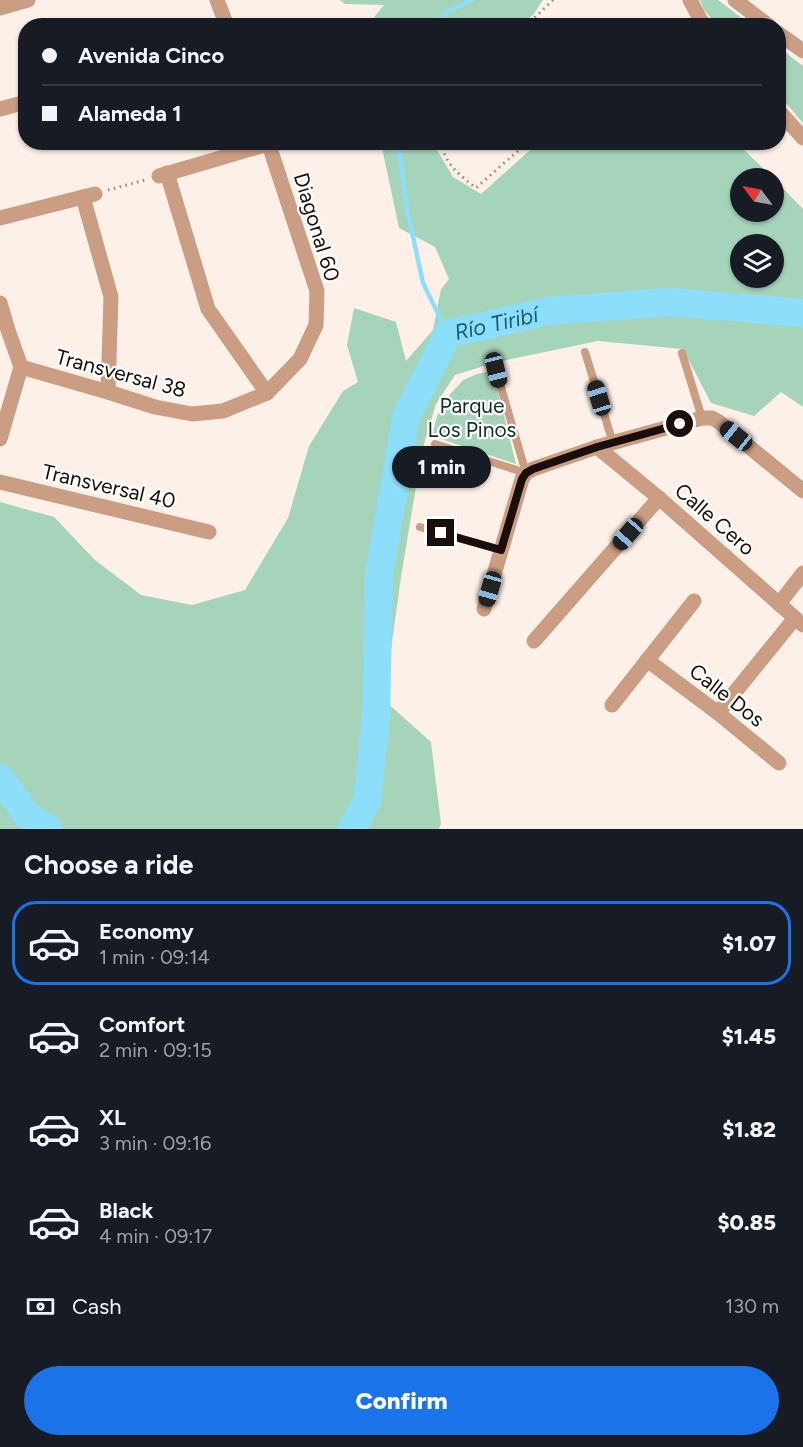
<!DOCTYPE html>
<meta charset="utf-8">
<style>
body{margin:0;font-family:Figtree,sans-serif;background:#242831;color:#f1f3f6;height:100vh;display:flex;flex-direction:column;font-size:22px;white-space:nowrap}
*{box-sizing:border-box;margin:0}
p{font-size:20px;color:#9ea1a6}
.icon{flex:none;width:33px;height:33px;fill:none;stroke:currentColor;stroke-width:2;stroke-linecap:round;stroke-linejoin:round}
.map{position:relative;height:829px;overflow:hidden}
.details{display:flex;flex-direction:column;background:#171b24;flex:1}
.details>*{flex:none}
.top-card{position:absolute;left:18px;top:18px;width:768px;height:132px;border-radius:24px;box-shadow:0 2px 4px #0004;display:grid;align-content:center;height:132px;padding:0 24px;background:#171b24}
.needle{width:39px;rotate:302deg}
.tools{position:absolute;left:730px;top:168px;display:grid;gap:12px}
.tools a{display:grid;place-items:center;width:54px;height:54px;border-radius:50%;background:#171b24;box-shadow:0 2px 4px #0004;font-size:30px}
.end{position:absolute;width:27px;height:27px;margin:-14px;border:8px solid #190e09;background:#fff;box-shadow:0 0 0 3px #fff}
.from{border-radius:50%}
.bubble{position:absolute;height:42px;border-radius:21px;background:#171b24;box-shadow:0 2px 4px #0004;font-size:20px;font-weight:800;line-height:42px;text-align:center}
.car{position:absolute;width:18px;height:36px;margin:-18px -9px;border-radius:8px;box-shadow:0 0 4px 2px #0007;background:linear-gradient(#222 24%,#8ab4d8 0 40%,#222 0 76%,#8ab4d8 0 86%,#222 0)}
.top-card b{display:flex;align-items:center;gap:21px;height:57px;font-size:22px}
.top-card b+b{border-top:2px solid #363941}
.top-card i{width:15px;height:15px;background:#f1f3f6}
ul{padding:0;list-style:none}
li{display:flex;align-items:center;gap:18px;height:84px;margin:0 12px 9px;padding:0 12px;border:3px solid transparent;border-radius:24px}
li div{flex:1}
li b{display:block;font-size:22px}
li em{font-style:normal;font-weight:800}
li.active{border-color:#1a73e8}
li>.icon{width:54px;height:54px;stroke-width:1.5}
h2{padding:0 24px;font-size:27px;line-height:72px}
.pay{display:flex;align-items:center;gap:15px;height:66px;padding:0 24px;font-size:22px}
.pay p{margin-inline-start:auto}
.primary-button{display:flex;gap:12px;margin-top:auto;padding:12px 24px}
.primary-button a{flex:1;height:69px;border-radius:36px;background:#1a73e8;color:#fff;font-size:24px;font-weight:800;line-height:69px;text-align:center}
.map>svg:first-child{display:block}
.green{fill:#a6d4bb;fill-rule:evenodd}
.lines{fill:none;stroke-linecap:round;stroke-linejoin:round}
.stream{stroke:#8cdefa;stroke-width:4.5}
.river{stroke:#8cdefa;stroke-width:28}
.path{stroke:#91857f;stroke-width:3;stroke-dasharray:1.5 4.5;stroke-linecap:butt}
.service{stroke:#cb9d82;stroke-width:8}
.minor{stroke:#cb9d82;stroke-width:15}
.route{stroke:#190e09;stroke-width:8}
.labels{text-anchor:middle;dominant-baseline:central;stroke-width:4.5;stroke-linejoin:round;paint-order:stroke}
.street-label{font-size:21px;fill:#190e09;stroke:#fff}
.park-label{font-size:21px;fill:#103122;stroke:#fff}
.water-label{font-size:22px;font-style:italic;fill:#1a5c70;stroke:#fff}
</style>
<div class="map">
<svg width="803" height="829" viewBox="0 0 803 829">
<rect width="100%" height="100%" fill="#fdf0e9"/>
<!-- green -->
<g class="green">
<path d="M340,0h203l-10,15 -14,10 -152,1 17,-21 -39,-1z"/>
<path d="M700,0h18l33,25h-34l-13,-15z"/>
<path d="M778,47l25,19v57l-24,-28z"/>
<path d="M381,143h52l20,34 28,17 57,-51h199l36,35h-32v34h33v-33l29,30v198l-22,-15 -27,24 -43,-13 -28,-54 -85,-8 -101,21 -42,13 -19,29 -14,47 -21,126 -17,123 47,42 10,82 -2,5h-439v-327l54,15 41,43 46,35 51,10 53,-15 43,-72 21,-72 34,-55 15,-9 -11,-37 7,-37 42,14 10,39 27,-31 8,-41 8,-10 -14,-32 -36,-19zM741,244h33v34h-33z"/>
<path d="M493,371l23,93 -84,-28 5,-20 8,-16 18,-20 14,-6z"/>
</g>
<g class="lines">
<!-- stream -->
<g class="stream">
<path d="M434,26l15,-15 23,-11"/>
<path d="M398,142l9,67 16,74 25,51"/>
</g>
<!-- river -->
<g class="river">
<path d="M0,778l27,37 21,14"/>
<path id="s1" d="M352,829l15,-28 9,-82 3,-144 27,-158 42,-83 101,-23 121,-9 133,11"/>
</g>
<!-- path -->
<g class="path">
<path d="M526,26l27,-26"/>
<path d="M441,142c4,23 19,33 35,46l52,-46"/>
<path d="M108,190l37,-10"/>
</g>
<!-- service -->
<g class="service">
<path d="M585,352l28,91"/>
<path d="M682,353l20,65"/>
<path d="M496,370l30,103"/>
<path d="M435,444l91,29"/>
<path d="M420,527l81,23"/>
</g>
<!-- minor -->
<g class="minor">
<path d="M217,0l10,26"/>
<path d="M690,0l10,19 5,7"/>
<path d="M735,0l34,26"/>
<path d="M0,8l28,-8"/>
<path d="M778,33l25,18"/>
<path d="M0,109l26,-7"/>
<path d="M778,110l25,28"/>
<path d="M167,173l41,136 59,84"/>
<path d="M159,176l109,-32"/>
<path d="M83,197l28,100 -3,95"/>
<path d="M0,218l95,-24"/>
<path d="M0,303l8,27 13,37 -21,72"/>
<path d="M21,367l87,25 47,15 37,7 31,-3 44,-18 33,-34 16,-34 1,-34 -49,-149"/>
<path d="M597,447l62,51 144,127"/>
<path d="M0,482l209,50"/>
<path d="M779,604l24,-31"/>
<path d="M484,609l38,-130 4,-6 7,-4 64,-22 105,-29h10l7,4 84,69"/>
<path d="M534,641l125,-143"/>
<path d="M647,660l71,53 61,50"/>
<path d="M612,705l82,-104"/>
<path d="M718,713l77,-95"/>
</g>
</g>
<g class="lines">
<!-- route -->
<path class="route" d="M441,533l60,17 21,-71 4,-6 7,-4 64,-22 83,-23"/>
</g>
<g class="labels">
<!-- street labels -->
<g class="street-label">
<text transform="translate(317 227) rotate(73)">Diagonal 60</text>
<text transform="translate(121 373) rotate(15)">Transversal 38</text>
<text transform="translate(109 486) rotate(13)">Transversal 40</text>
<text transform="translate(715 519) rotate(41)">Calle Cero</text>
<text transform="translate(727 695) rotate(38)">Calle Dos</text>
</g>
<!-- park labels -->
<g class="park-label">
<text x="472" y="405">Parque<tspan x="472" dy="24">Los Pinos</tspan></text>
</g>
<!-- water labels -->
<g class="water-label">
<text stroke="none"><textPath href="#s1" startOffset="561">Río Tiribí</textPath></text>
</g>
</g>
</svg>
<div class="tools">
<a><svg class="needle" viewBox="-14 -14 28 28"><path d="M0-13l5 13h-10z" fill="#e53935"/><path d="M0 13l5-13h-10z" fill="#9ea1a6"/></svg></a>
<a><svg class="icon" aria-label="layers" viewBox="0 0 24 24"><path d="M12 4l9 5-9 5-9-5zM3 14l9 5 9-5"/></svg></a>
</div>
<i class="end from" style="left:680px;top:424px"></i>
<i class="end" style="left:441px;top:533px"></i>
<div class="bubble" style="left:392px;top:446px;width:99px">1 min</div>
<i class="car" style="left:496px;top:370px;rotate:166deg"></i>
<i class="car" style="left:599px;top:398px;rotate:343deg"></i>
<i class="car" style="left:736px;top:436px;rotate:309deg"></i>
<i class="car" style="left:628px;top:534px;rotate:221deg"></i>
<i class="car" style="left:490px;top:589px;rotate:196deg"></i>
<div class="top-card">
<b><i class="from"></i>Avenida Cinco</b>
<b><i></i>Alameda 1</b>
</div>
</div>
<section class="details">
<h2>Choose a ride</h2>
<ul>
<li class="active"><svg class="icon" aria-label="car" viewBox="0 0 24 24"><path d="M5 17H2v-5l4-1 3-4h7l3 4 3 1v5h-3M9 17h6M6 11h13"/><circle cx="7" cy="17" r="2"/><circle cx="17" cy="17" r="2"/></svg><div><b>Economy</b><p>1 min · 09:14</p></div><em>$1.07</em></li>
<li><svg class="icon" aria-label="car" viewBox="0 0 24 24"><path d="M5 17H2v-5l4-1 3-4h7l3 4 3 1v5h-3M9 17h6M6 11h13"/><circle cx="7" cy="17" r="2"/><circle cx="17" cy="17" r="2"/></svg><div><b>Comfort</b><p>2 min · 09:15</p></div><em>$1.45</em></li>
<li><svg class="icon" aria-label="car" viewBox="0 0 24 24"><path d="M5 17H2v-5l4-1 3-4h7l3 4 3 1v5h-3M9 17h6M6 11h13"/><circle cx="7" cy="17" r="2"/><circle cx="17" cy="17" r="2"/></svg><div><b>XL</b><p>3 min · 09:16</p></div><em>$1.82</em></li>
<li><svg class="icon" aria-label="car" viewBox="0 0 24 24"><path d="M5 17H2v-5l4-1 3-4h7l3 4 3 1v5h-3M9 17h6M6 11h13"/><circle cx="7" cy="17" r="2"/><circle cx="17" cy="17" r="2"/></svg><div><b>Black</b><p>4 min · 09:17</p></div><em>$0.85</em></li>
</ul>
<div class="pay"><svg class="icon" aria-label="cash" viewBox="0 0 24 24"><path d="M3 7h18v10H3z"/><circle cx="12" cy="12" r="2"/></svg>Cash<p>130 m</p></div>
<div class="primary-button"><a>Confirm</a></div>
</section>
